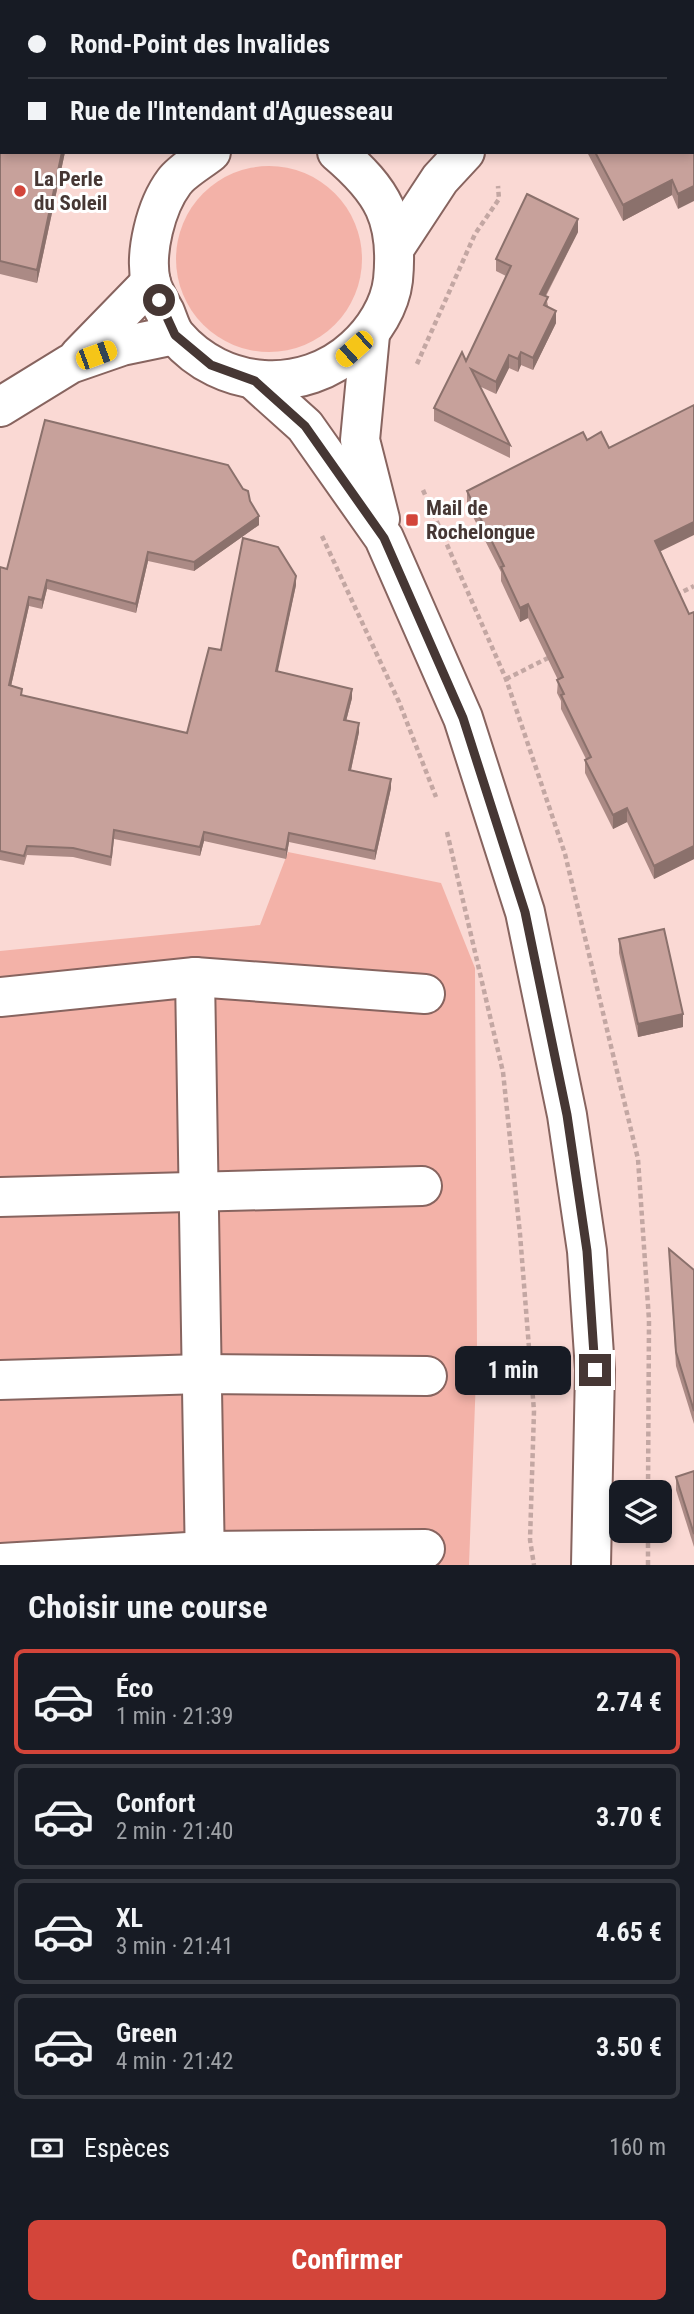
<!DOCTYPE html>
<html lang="fr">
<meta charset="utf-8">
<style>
body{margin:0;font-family:"Roboto Condensed",sans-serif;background:#242831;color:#f1f3f6;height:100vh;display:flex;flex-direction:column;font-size:26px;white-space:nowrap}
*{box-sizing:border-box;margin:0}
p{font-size:23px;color:#9ea1a6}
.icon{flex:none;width:38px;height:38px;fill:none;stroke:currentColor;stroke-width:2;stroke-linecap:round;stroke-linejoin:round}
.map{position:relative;height:1565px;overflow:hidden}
.panel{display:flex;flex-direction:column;background:#171b24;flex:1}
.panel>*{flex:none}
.guide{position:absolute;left:0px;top:0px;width:695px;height:154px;box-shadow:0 4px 10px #0003;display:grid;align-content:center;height:154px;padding:0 28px;background:#171b24}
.fabs{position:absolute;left:609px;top:1480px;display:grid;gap:14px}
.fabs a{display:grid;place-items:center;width:63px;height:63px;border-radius:10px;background:#171b24;box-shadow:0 4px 10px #0003;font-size:35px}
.end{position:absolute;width:32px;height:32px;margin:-16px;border:9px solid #463734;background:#fff;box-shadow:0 0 0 4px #fff}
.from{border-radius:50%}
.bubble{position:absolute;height:49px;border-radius:10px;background:#171b24;box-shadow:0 4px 10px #0003;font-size:23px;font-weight:700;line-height:49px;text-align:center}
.car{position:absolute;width:21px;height:42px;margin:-21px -10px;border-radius:9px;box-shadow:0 0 5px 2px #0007;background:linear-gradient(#f5c518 24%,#345 0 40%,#f5c518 0 76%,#345 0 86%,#f5c518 0)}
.guide b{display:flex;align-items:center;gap:24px;height:66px;font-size:26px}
.guide b+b{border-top:2px solid #363941}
.guide i{width:18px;height:18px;background:#f1f3f6}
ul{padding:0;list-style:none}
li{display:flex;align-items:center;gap:21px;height:105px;margin:0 14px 10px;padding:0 14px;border:4px solid #363941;border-radius:10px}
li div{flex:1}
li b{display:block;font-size:26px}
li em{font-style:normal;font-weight:700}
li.active{border-color:#d3453a}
li>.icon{width:63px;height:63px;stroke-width:1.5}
h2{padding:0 28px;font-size:32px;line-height:84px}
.pay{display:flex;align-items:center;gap:18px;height:77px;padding:0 28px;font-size:26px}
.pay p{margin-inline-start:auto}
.cta{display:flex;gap:14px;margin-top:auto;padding:14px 28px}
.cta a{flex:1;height:80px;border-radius:10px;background:#d3453a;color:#fff;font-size:28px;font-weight:700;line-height:80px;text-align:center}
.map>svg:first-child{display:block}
.green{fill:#f3b2a8}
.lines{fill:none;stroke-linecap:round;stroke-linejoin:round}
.minor-casing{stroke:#87645f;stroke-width:42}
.path{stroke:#c3a7a3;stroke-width:4.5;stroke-dasharray:5 3.5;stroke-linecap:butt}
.minor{stroke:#fff;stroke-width:38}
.wall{fill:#ab8a85}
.shaded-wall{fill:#8b716c}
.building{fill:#c7a19b;stroke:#8b716c;stroke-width:2}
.route{stroke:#463734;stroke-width:9}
.poi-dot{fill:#d3453a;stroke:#fff;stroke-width:2.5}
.labels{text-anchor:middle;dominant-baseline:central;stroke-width:6;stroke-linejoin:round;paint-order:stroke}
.poi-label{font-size:21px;font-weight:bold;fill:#463734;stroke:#fff;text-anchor:start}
</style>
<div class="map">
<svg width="694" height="1565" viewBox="0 0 694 1565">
<rect width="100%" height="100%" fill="#fad9d4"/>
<!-- green -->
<g class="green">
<circle cx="269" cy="259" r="93"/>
<path d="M288,852l153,31 34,85 2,382 -8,215h-469v-614l260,-26z"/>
</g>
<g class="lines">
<defs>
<g id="minor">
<path d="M171,0v2"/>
<path d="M673,2l3,-2"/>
<path d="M211,152c-11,9 -29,19 -37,30 -18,24 -30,71 -23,101 3,10 9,20 14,29 3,7 6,18 11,24 46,54 128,59 179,12 19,-17 35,-42 38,-68 6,-61 -10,-89 -56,-128"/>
<path d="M396,246l44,-67 25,-27"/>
<path d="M370,335l-10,105 20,79"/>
<path d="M79,356l72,-74"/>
<path d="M255,381l50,45 79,112 79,180 62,194 42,203 20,136 8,119 -4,195"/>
<path d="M0,407l70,-43 52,-18 53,-11"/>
<path d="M195,977l10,588"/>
<path d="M0,997l195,-20 230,17"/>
<path d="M0,1197l422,-11"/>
<path d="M0,1380l202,-6 225,2"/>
<path d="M0,1563l205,-12 220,-2"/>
</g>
</defs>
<!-- minor casing -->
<use href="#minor" class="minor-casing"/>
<!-- path -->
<g class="path">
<path d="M246,0l1,2"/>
<path d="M417,364l58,-130 24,-35 -1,-13"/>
<path d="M423,490l83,189 59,175 73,305 11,161 -1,173"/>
<path d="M322,536l77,166 37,95"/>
<path d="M676,595l18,-9"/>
<path d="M506,679l46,-23"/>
<path d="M447,832l56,240 17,162 14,177 -4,129 4,25"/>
<path d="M648,1565v-34"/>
</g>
<!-- minor -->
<use href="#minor" class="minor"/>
</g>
<!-- wall -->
<g class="wall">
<path d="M292,0h310l-3,2h-305z"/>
<path d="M0,31l65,121 -28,131 -37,-9z"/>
<path d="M587,152h106l-15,57 -6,-14 -49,26z"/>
<path d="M578,232l-32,64 2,10 8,17 -23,47 -12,-5 -3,7 -9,-4 -13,26 -17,-8 31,59v13l-76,-37v-13l32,-47 40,-85 -10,-5v-12z"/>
<path d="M587,440l74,112 28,62 5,-2v247l-40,20 -27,-57 -14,7 -28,-56v-13l1,-1 -25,-50v-8l-4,-8 1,-13 -30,-62 -8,4 -19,-41v-9l-34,-67v-14z"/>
<path d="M250,501l9,24 -65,46 -46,-10 -12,52 -89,-24 -5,20 -13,-3 -18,80 11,10 165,37 34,-83 75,-65 -19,86 75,27 -6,23 13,11 -8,38 40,18 -16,72 -86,-18 -3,17 -82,-18 -4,15 -86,-17 -3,27 -38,-9 -46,-2 -3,10 -24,-5v-293l7,2z"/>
<path d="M619,939l64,88 -45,10 -19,-84z"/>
<path d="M669,1249l25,21v154l-18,-58z"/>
<path d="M694,1471v76l-18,-57v-13z"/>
</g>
<!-- shaded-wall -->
<g class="shaded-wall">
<path d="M553,0h8v2h-11z"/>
<path d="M581,0h21l-3,2h-20z"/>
<path d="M62,152h3l-28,131v-13z"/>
<path d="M672,180v15l-49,26v-16z"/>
<path d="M694,186v15l-16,8v-15z"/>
<path d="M578,219v13l-38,74v-12z"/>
<path d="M556,311v12l-23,47v-12z"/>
<path d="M521,352v13l-3,7v-13z"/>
<path d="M509,355v13l-13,26v-12z"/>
<path d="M259,516v9l-65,46v-9z"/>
<path d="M694,522v13l-39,19v-13z"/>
<path d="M148,552v9l-12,52v-9z"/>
<path d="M296,576v9l-20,95v-9z"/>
<path d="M47,580v9l-5,20v-9z"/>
<path d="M29,597v9l-20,89v-10z"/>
<path d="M528,604v14l-8,4v-14z"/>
<path d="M352,689v9l-8,31v-9z"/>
<path d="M359,723v9l-10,47v-9z"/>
<path d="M391,779v9l-16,72v-9z"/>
<path d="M627,808v14l-14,7v-14z"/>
<path d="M204,832v9l-4,15v-9z"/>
<path d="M289,833v9l-3,17v-9z"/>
<path d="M694,846v13l-40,20v-13z"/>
<path d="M683,1014v13l-45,10v-13z"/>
</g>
<!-- building -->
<g class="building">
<path d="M8,0h27l9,2h-37z"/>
<path d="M301,0h252l-3,2h-126l-1,-2 -2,2h-119z"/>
<path d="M564,0h17l-2,2h-13z"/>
<path d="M2,24v128h60l-25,118 -37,-9v-230z"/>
<path d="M693,56h1v130l-16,8 -6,-14 -49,25 -28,-53h98z"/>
<path d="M527,194l51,25 -38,75 8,3 -4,8 12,6 -23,47 -12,-6 -3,7 -9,-4 -13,27 -25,-13 39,76 -76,-37 28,-56 4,9 45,-95 -15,-7z"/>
<path d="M694,405v117l-39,19 34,73 5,-2v234l-40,20 -27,-58 -14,7 -28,-55 6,-3 -30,-62 3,-1 -7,-14 6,-3 -35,-73 -8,4 -19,-41 3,-1 -37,-75 116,-59 4,8 14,-8 8,16z"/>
<path d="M45,420l183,45 15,24 5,2 2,10 9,15 -65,46 -46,-10 -12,52 -89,-24 -5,20 -13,-3 -20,88 13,4 -1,6 166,38 22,-85 12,2 22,-112 35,9 18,29 -20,95 76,18 -8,31 15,3 -10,47 42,9 -16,72 -86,-18 -3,17 -82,-18 -4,15 -86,-17 -3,27 -38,-9 -46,-2 -3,10 -24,-5v-284l7,2z"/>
<path d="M664,929l19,85 -45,10 -19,-85z"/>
<path d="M669,1249l25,21v141l-18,-59z"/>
<path d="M694,1471v63l-18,-57z"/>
</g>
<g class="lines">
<!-- route -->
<path class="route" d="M159,300l16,35 36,30 44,16 50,45 79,112 79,180 62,194 42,203 20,136 8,119"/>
</g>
<!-- markers -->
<g class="poi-dot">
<circle cx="20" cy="191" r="7"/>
<rect x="405" y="513" width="14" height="14" rx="3.5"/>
</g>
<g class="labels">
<!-- poi labels -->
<g class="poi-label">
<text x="34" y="179">La Perle<tspan x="34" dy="24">du Soleil</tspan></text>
<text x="426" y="508">Mail de<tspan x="426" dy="24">Rochelongue</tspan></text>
</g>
</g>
</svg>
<div class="fabs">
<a><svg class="icon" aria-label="layers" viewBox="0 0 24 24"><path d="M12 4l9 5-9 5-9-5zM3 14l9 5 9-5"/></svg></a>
</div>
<i class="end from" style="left:159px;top:300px"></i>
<i class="end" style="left:595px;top:1370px"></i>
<div class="bubble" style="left:455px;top:1346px;width:116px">1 min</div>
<i class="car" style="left:354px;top:349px;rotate:228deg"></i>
<i class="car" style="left:96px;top:355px;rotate:70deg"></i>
<div class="guide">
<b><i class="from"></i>Rond-Point des Invalides</b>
<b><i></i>Rue de l'Intendant d'Aguesseau</b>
</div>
</div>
<section class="panel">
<h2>Choisir une course</h2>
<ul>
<li class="active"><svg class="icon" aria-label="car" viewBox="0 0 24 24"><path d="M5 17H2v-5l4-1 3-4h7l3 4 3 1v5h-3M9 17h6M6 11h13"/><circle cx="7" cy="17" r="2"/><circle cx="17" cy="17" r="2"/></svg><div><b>Éco</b><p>1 min · 21:39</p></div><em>2.74 €</em></li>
<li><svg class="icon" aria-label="car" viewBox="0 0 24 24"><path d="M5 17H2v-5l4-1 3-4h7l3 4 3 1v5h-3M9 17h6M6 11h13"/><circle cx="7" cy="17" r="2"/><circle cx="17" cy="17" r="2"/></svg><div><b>Confort</b><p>2 min · 21:40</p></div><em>3.70 €</em></li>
<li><svg class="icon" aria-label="car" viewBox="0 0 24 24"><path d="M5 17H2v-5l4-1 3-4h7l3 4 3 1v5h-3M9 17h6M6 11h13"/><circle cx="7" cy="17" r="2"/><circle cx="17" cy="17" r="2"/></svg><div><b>XL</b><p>3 min · 21:41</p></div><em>4.65 €</em></li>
<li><svg class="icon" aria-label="car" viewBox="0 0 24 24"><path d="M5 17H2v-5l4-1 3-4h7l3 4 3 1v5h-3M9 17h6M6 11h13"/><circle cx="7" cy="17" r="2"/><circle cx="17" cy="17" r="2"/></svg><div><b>Green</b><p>4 min · 21:42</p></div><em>3.50 €</em></li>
</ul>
<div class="pay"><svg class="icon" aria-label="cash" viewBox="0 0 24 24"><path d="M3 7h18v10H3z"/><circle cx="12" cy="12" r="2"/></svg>Espèces<p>160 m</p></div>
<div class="cta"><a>Confirmer</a></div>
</section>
